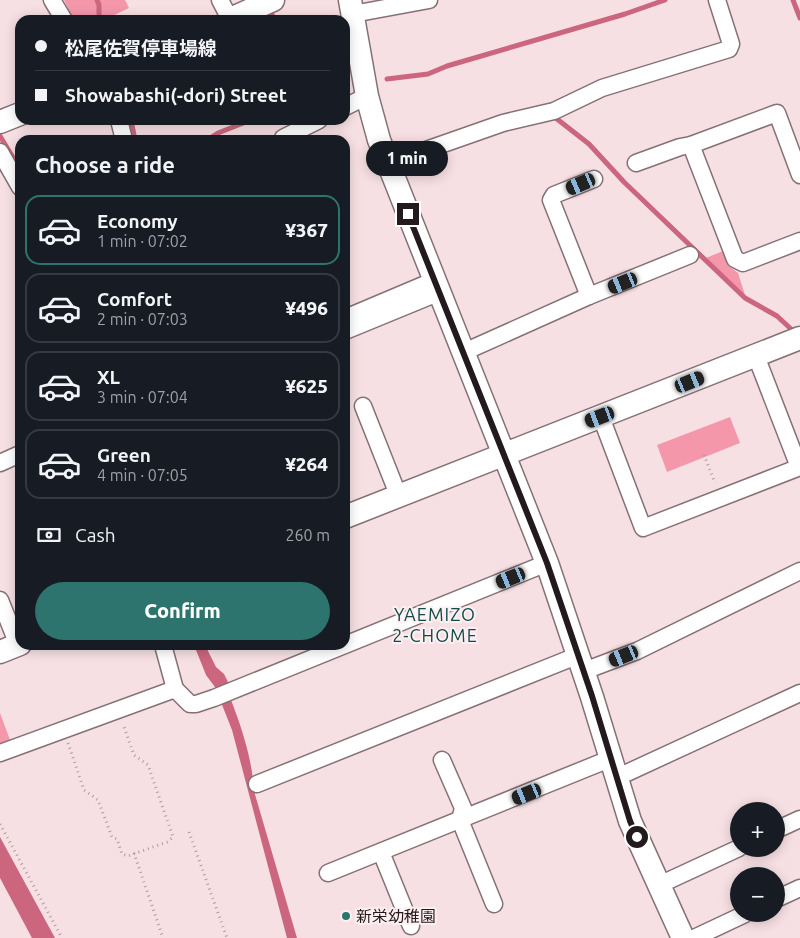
<!DOCTYPE html>
<meta charset="utf-8">
<style>
body{margin:0;font-family:Ubuntu,"Noto Sans JP",sans-serif;background:#242831;color:#f1f3f6;height:100vh;display:flex;flex-direction:column;font-size:19px;white-space:nowrap}
*{box-sizing:border-box;margin:0}
p{font-size:16px;color:#9ea1a6}
.icon{flex:none;width:28px;height:28px;fill:none;stroke:currentColor;stroke-width:2;stroke-linecap:round;stroke-linejoin:round}
.map{position:relative;flex:1;overflow:hidden}
.details{position:absolute;left:15px;top:135px;width:335px;height:515px;display:flex;flex-direction:column;background:#171b24;border-radius:15px;box-shadow:0 2px 12px #0003}
.details>*{flex:none}
.hud{position:absolute;left:15px;top:15px;width:335px;height:110px;border-radius:15px;box-shadow:0 2px 12px #0003;display:grid;align-content:center;height:110px;padding:0 20px;background:#171b24}
.controls{position:absolute;left:730px;top:802px;display:grid;gap:10px}
.controls a{display:grid;place-items:center;width:55px;height:55px;border-radius:50%;background:#171b24;box-shadow:0 2px 12px #0003;font-size:25px}
.end{position:absolute;width:22px;height:22px;margin:-11px;border:6px solid #221a1c;background:#fff;box-shadow:0 0 0 2px #fff}
.from{border-radius:50%}
.bubble{position:absolute;height:35px;border-radius:18px;background:#171b24;box-shadow:0 2px 12px #0003;font-size:16px;font-weight:800;line-height:35px;text-align:center}
.car{position:absolute;width:15px;height:30px;margin:-15px -8px;border-radius:6px;box-shadow:0 0 4px 1px #0007;background:linear-gradient(#222 24%,#8ab4d8 0 40%,#222 0 76%,#8ab4d8 0 86%,#222 0)}
.hud b{display:flex;align-items:center;gap:18px;height:48px;font-size:19px}
.hud b+b{border-top:1px solid #363941}
.hud i{width:12px;height:12px;background:#f1f3f6}
ul{padding:0;list-style:none}
li{display:flex;align-items:center;gap:15px;height:70px;margin:0 10px 8px;padding:0 10px;border:2px solid #363941;border-radius:15px}
li div{flex:1}
li b{display:block;font-size:19px}
li em{font-style:normal;font-weight:800}
li.current{border-color:#2c746d}
li>.icon{width:45px;height:45px;stroke-width:1.5}
h2{padding:0 20px;font-size:22px;line-height:60px}
.pay{display:flex;align-items:center;gap:12px;height:55px;padding:0 20px;font-size:19px}
.pay p{margin-inline-start:auto}
.primary-button{display:flex;gap:10px;margin-top:auto;padding:10px 20px}
.primary-button a{flex:1;height:58px;border-radius:30px;background:#2c746d;color:#fff;font-size:20px;font-weight:800;line-height:58px;text-align:center}
.map>svg:first-child{display:block}
.green{fill:#f497ab}
.water{fill:#cb667e}
.lines{fill:none;stroke-linecap:round;stroke-linejoin:round}
.stream{stroke:#cb667e;stroke-width:5}
.street-casing{stroke:#857175;stroke-width:19}
.secondary-casing{stroke:#857175;stroke-width:25}
.path{stroke:#ae9c9e;stroke-width:3;stroke-dasharray:1 4;stroke-linecap:butt}
.street{stroke:#fff;stroke-width:16}
.secondary{stroke:#fff;stroke-width:22}
.route{stroke:#221a1c;stroke-width:6}
.poi-dot{fill:#2c746d;stroke:#feeff2;stroke-width:2}
.labels{text-anchor:middle;dominant-baseline:central;stroke-width:4;stroke-linejoin:round;paint-order:stroke}
.poi-label{font-size:16px;fill:#221a1c;stroke:#feeff2;text-anchor:start}
.neighbourhood-label{font-size:18px;letter-spacing:1px;fill:#0f4c47;stroke:#feeff2}
</style>
<div class="map">
<svg width="800" height="938" viewBox="0 0 800 938">
<rect width="100%" height="100%" fill="#f7e0e3"/>
<!-- green -->
<g class="green">
<path d="M64,0h61l4,8 -25,12h-30z"/>
<path d="M723,251l7,16 8,6 8,25 -40,-40z"/>
<path d="M730,417l10,26 -73,29 -10,-27z"/>
<path d="M0,713l10,27 -10,4z"/>
</g>
<!-- water -->
<g class="water">
<path d="M194,645h11l11,22 8,7 4,8 -2,5c13,33 26,68 28,104l43,147h-10l-55,-208 -17,-43 -9,-12z"/>
<path d="M0,837l55,101h-23l-32,-60z"/>
</g>
<g class="lines">
<!-- stream -->
<g class="stream">
<path d="M97,0l2,5v15"/>
<path d="M793,0l7,18"/>
<path d="M271,13l4,7"/>
<path d="M387,79l41,-5 19,-8 178,-52 40,-14"/>
<path d="M557,119l32,25 35,38 121,116 32,18 14,13 3,5"/>
<path d="M131,120l4,20"/>
<path d="M0,136l20,33"/>
<path d="M207,140l11,-7 33,-13"/>
</g>
<defs>
<g id="street">
<path d="M52,0l12,20"/>
<path d="M220,0l10,19"/>
<path d="M353,14l76,-14"/>
<path d="M345,107l22,-11"/>
<path d="M119,120l5,20"/>
<path d="M283,138l36,-18"/>
<path d="M691,145l44,114 8,4 57,-22"/>
<path d="M0,152l20,35"/>
<path d="M636,163l44,-16 11,-2 86,-32 23,62"/>
<path d="M389,165l17,-8 97,-34 51,-12 48,-23 127,-39 2,-5 -14,-44"/>
<path d="M589,296l-38,-96 3,-5 40,-16"/>
<path d="M345,318l90,-38"/>
<path d="M345,331l95,-39"/>
<path d="M464,352l125,-56 101,-41"/>
<path d="M756,356l43,111"/>
<path d="M363,406l36,91"/>
<path d="M601,417l42,111 157,-61"/>
<path d="M0,463l20,-9"/>
<path d="M0,600l18,45"/>
<path d="M584,671l53,-20 163,-80"/>
<path d="M175,689l15,15h6l18,-6 333,-135"/>
<path d="M0,753l175,-64 -12,-44"/>
<path d="M442,760l21,48 -3,12 34,84"/>
<path d="M618,777l182,-84"/>
<path d="M257,784l322,-129"/>
<path d="M776,830l24,-11"/>
<path d="M381,852l30,74"/>
<path d="M328,873l284,-115"/>
<path d="M659,885l80,-37"/>
<path d="M776,899l24,-11"/>
<path d="M694,938l51,-24"/>
</g>
<g id="secondary">
<path d="M350,0l17,96 12,44 168,423 45,134 38,124 53,117"/>
<path d="M228,20l45,-20"/>
<path d="M0,122l20,-8"/>
<path d="M345,517l455,-179"/>
<path d="M0,652l20,-8"/>
</g>
</defs>
<!-- street casing -->
<use href="#street" class="street-casing"/>
<!-- secondary casing -->
<use href="#secondary" class="secondary-casing"/>
<!-- path -->
<g class="path">
<path d="M704,455l11,28"/>
<path d="M68,743l16,47 14,10 14,37 5,2 5,15 6,2 39,-14 6,-5 -25,-72 -14,-10 -11,-31"/>
<path d="M0,824l62,114"/>
<path d="M189,832l38,106"/>
<path d="M134,853l29,85"/>
</g>
<!-- street -->
<use href="#street" class="street"/>
<!-- secondary -->
<use href="#secondary" class="secondary"/>
</g>
<g class="lines">
<!-- route -->
<path class="route" d="M408,214l139,349 45,133 38,125 7,16"/>
</g>
<!-- markers -->
<circle class="poi-dot" cx="346" cy="916" r="5"/>
<g class="labels">
<!-- poi labels -->
<g class="poi-label">
<text x="356" y="916">新栄幼稚園</text>
</g>
<!-- neighbourhood labels -->
<g class="neighbourhood-label">
<text x="435" y="614">YAEMIZO<tspan x="435" dy="21">2-CHOME</tspan></text>
</g>
</g>
</svg>
<div class="controls">
<a>+</a>
<a>−</a>
</div>
<i class="end from" style="left:637px;top:837px"></i>
<i class="end" style="left:408px;top:214px"></i>
<div class="bubble" style="left:366px;top:141px;width:82px">1 min</div>
<i class="car" style="left:581px;top:184px;rotate:247deg"></i>
<i class="car" style="left:623px;top:283px;rotate:248deg"></i>
<i class="car" style="left:690px;top:382px;rotate:68deg"></i>
<i class="car" style="left:600px;top:417px;rotate:249deg"></i>
<i class="car" style="left:511px;top:578px;rotate:248deg"></i>
<i class="car" style="left:624px;top:656px;rotate:248deg"></i>
<i class="car" style="left:527px;top:794px;rotate:248deg"></i>
<div class="hud">
<b><i class="from"></i>松尾佐賀停車場線</b>
<b><i></i>Showabashi(-dori) Street</b>
</div>
<section class="details">
<h2>Choose a ride</h2>
<ul>
<li class="current"><svg class="icon" aria-label="car" viewBox="0 0 24 24"><path d="M5 17H2v-5l4-1 3-4h7l3 4 3 1v5h-3M9 17h6M6 11h13"/><circle cx="7" cy="17" r="2"/><circle cx="17" cy="17" r="2"/></svg><div><b>Economy</b><p>1 min · 07:02</p></div><em>¥367</em></li>
<li><svg class="icon" aria-label="car" viewBox="0 0 24 24"><path d="M5 17H2v-5l4-1 3-4h7l3 4 3 1v5h-3M9 17h6M6 11h13"/><circle cx="7" cy="17" r="2"/><circle cx="17" cy="17" r="2"/></svg><div><b>Comfort</b><p>2 min · 07:03</p></div><em>¥496</em></li>
<li><svg class="icon" aria-label="car" viewBox="0 0 24 24"><path d="M5 17H2v-5l4-1 3-4h7l3 4 3 1v5h-3M9 17h6M6 11h13"/><circle cx="7" cy="17" r="2"/><circle cx="17" cy="17" r="2"/></svg><div><b>XL</b><p>3 min · 07:04</p></div><em>¥625</em></li>
<li><svg class="icon" aria-label="car" viewBox="0 0 24 24"><path d="M5 17H2v-5l4-1 3-4h7l3 4 3 1v5h-3M9 17h6M6 11h13"/><circle cx="7" cy="17" r="2"/><circle cx="17" cy="17" r="2"/></svg><div><b>Green</b><p>4 min · 07:05</p></div><em>¥264</em></li>
</ul>
<div class="pay"><svg class="icon" aria-label="cash" viewBox="0 0 24 24"><path d="M3 7h18v10H3z"/><circle cx="12" cy="12" r="2"/></svg>Cash<p>260 m</p></div>
<div class="primary-button"><a>Confirm</a></div>
</section>
</div>
